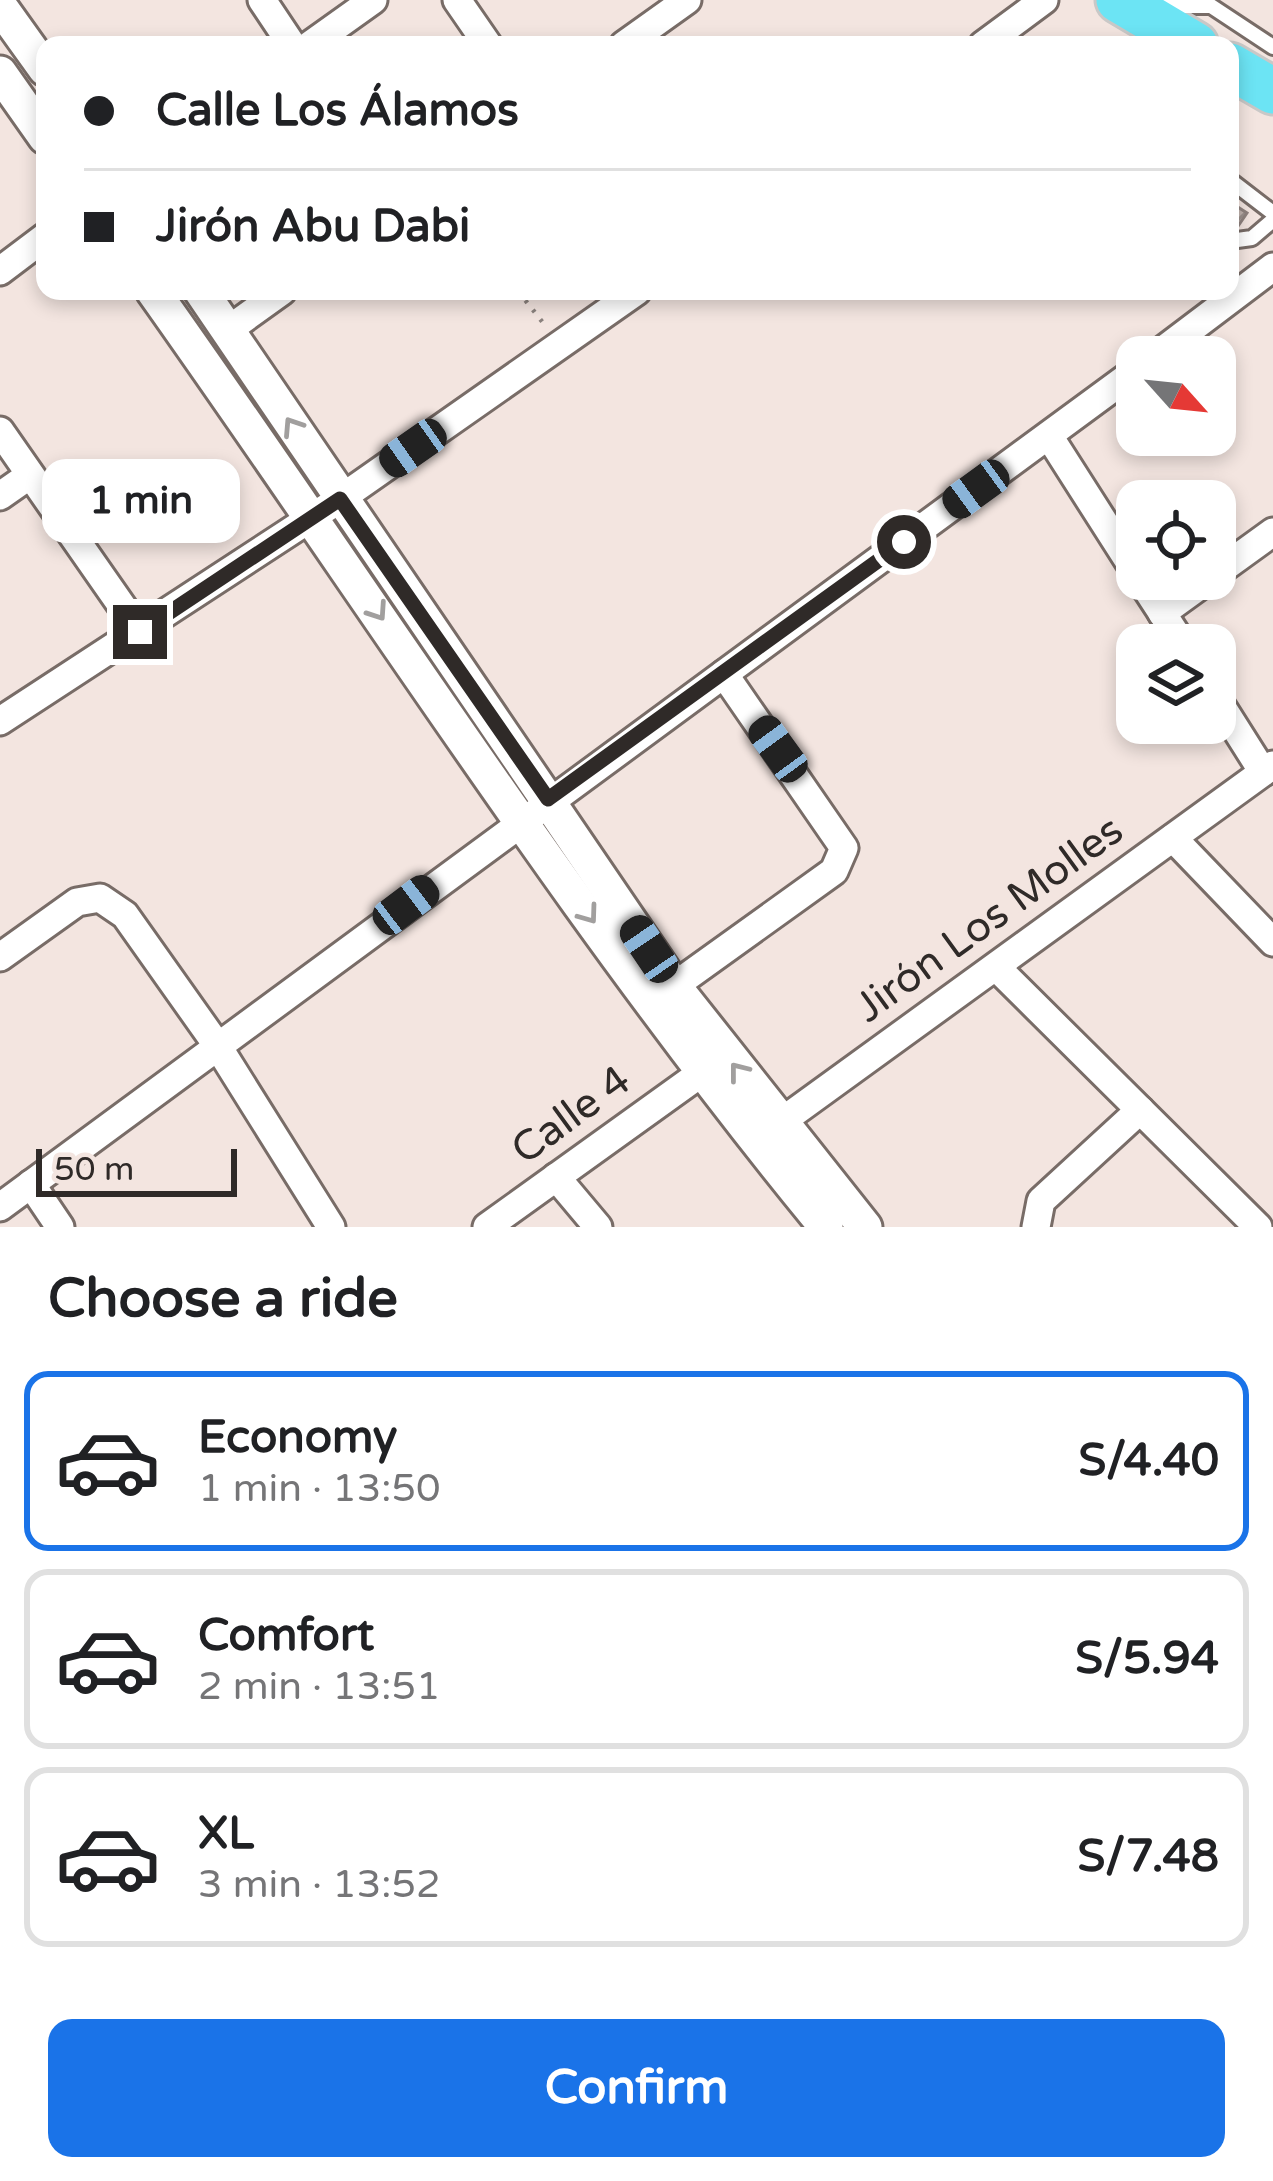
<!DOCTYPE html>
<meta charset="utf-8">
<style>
body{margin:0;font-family:"Varela Round",sans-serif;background:#f2f2f2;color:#202124;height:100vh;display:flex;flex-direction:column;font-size:45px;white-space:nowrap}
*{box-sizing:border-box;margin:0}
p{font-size:39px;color:#757577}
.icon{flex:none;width:66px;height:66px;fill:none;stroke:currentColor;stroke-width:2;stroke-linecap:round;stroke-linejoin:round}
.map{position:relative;height:1227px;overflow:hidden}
.side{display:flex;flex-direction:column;background:#fff;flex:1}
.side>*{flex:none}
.guide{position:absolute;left:36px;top:36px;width:1203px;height:264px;border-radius:24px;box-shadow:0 6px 18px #0003;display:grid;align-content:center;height:264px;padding:0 48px;background:#fff}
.needle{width:78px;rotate:117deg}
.buttons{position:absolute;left:1116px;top:336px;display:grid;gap:24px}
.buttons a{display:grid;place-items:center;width:120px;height:120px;border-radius:24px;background:#fff;box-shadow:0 6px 18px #0003;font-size:60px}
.scale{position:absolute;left:36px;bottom:30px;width:201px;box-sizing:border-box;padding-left:12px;border:6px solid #2f2a28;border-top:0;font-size:33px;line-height:42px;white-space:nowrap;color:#2f2a28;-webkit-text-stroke:9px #f3e5e0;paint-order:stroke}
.end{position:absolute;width:54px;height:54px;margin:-27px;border:15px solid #2f2a28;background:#fff;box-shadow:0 0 0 6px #fff}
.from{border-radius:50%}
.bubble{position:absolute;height:84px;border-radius:24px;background:#fff;box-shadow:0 6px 18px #0003;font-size:39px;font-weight:700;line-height:84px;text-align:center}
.car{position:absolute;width:36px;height:72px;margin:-36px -18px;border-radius:15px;box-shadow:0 0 9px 3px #0007;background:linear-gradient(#222 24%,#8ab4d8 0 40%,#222 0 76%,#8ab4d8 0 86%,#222 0)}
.guide b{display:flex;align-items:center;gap:42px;height:114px;font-size:45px}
.guide b+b{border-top:3px solid #e0e0e0}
.guide i{width:30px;height:30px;background:#202124}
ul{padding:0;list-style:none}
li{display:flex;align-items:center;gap:36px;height:180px;margin:0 24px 18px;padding:0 24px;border:6px solid #e0e0e0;border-radius:24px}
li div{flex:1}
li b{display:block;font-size:45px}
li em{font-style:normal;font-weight:700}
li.active{border-color:#1a73e8}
li>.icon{width:108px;height:108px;stroke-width:1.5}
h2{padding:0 48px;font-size:54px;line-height:144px}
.cta{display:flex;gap:24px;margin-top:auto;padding:24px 48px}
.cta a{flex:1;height:138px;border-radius:24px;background:#1a73e8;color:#fff;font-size:48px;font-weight:700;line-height:138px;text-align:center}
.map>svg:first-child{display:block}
.building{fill:url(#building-hatch);stroke:#90837f;stroke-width:3}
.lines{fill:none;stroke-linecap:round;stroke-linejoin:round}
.service-casing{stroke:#786c67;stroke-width:20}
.minor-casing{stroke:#786c67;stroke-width:33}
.tertiary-casing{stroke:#786c67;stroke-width:39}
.trunk-casing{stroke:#c9c8c7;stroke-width:51}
.path{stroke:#8b827e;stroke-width:4.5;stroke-dasharray:3 9;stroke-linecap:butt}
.service{stroke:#fff;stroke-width:14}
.minor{stroke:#fff;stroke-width:27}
.tertiary{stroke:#fff;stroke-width:33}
.trunk{stroke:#6ce4f4;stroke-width:45}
.oneway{stroke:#a19f9e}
.route{stroke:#2f2a28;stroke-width:15}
.labels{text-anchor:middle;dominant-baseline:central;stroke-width:10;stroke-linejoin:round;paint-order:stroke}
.street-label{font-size:42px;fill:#2f2a28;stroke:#f3e5e0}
</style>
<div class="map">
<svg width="1273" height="1227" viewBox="0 0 1273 1227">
<defs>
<pattern id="building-hatch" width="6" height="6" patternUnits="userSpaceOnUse" patternTransform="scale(3)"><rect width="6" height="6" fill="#c0b2ad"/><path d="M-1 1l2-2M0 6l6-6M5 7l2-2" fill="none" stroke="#9c918d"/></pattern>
</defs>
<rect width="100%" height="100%" fill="#f3e5e0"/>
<!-- building -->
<path class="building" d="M1230,202l17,11 -17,25z"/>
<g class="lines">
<defs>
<g id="service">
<path d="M1158,6h53l62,41"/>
<path d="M1230,180l43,33"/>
<path d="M1230,241l22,-3 21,-18"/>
</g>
<g id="minor">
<path d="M262,0l30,45"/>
<path d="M457,0l31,45"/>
<path d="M310,45l63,-45"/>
<path d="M624,45l63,-45"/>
<path d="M983,45l61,-45"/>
<path d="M0,271l45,-34"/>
<path d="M228,330l54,-39"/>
<path d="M1154,357l119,-90"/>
<path d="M0,431l140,201"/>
<path d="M1049,436l88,138"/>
<path d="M0,496l30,-21"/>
<path d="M1215,574l58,-42"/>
<path d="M1140,579l43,66"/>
<path d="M1162,613l47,-34"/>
<path d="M1215,696l48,76"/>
<path d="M0,721l340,-222 297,-208"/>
<path d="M1173,838l100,104"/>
<path d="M0,957l77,-55 23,-4 25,17 92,130 114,182"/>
<path d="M996,967l262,260"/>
<path d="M674,986l160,-115 10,-23 -120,-174"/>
<path d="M767,1132l506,-367"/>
<path d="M556,1177l42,50"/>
<path d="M31,1184l29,43"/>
<path d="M0,1207l1137,-837"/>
<path d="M487,1227l217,-156"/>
<path d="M1036,1227l5,-26 99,-91"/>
</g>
<g id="tertiary">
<path d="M0,6l45,63"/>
<path d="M0,73l45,64"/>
<path d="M153,291c222,313 429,640 673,936"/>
<path d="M201,291l473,695 191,241"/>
</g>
<g id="trunk">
<path d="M1119,0l76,45"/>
<path d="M1230,66l43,25"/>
</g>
</defs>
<!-- service casing -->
<use href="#service" class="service-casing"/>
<!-- minor casing -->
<use href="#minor" class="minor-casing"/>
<!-- tertiary casing -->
<use href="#tertiary" class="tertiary-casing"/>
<!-- trunk casing -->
<use href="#trunk" class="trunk-casing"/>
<!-- path -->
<path class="path" d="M518,291l26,33"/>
<!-- service -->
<use href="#service" class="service"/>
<!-- minor -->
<use href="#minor" class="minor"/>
<!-- tertiary -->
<use href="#tertiary" class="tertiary"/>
<!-- trunk -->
<use href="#trunk" class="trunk"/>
</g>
<!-- one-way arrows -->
<defs><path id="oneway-chevron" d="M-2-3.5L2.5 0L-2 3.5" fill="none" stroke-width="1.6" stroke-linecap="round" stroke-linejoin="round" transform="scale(3)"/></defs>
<g class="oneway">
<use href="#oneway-chevron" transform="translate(292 426) rotate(-123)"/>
<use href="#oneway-chevron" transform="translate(378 612) rotate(56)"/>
<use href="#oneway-chevron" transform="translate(589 915) rotate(54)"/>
<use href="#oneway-chevron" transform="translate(738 1071) rotate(-128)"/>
</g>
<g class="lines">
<!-- route -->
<path class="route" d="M140,632l200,-133 208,300 356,-257"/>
</g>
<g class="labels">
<!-- street labels -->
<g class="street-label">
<text transform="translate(989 919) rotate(-36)">Jirón Los Molles</text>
<text transform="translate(571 1115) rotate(-36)">Calle 4</text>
</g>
</g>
</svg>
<div class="buttons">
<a><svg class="needle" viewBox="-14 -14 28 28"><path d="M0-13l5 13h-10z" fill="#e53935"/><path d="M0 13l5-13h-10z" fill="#757577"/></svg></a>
<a><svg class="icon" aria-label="locate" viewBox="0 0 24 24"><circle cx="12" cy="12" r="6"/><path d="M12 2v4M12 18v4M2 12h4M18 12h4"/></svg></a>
<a><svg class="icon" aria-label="layers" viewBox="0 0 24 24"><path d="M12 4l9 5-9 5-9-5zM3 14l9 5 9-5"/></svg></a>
</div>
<div class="scale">50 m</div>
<i class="end from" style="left:904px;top:542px"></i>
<i class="end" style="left:140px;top:632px"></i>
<div class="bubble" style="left:42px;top:459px;width:198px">1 min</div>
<i class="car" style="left:413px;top:448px;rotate:235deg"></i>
<i class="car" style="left:976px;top:489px;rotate:234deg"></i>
<i class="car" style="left:778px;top:749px;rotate:324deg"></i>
<i class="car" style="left:406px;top:905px;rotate:53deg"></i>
<i class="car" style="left:649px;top:949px;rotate:326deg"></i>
<div class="guide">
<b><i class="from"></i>Calle Los Álamos</b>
<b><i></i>Jirón Abu Dabi</b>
</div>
</div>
<section class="side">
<h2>Choose a ride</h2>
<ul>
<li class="active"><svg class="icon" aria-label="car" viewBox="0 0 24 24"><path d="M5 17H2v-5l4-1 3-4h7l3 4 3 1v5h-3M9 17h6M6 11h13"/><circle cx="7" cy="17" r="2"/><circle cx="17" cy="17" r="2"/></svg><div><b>Economy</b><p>1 min · 13:50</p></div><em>S/4.40</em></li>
<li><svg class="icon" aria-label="car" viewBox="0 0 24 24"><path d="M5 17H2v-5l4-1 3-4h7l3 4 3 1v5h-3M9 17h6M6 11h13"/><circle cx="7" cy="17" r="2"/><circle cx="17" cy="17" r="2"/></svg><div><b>Comfort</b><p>2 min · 13:51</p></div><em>S/5.94</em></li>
<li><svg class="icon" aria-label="car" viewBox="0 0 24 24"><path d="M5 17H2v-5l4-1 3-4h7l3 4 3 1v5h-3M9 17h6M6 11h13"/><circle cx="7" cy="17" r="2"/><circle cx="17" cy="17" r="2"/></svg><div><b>XL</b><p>3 min · 13:52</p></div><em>S/7.48</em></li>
</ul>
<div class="cta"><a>Confirm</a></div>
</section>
